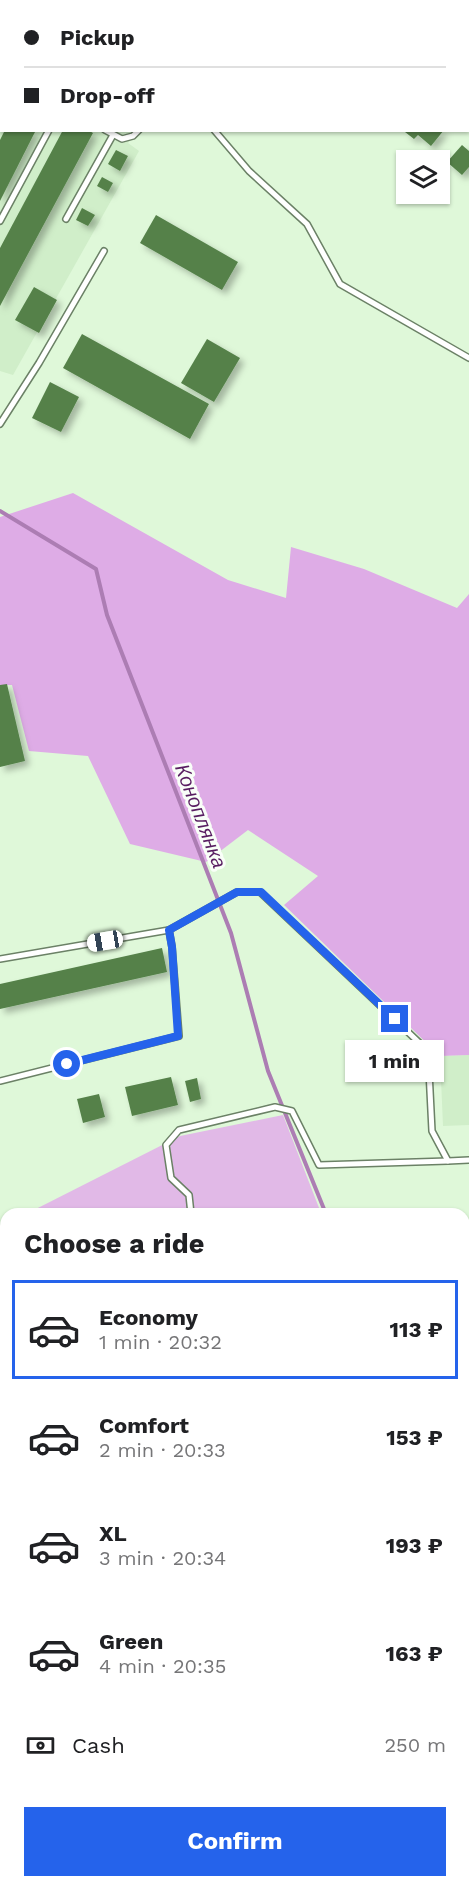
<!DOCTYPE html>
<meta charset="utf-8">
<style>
body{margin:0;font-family:"Work Sans",sans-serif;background:#f6f6f6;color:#202124;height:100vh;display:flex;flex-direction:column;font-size:22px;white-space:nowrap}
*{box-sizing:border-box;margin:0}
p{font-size:20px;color:#757577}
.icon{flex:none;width:33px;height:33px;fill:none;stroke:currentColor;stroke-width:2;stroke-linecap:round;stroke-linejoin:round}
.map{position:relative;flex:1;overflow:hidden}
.drawer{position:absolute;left:0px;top:1208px;width:470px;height:680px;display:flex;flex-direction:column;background:#fff;border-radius:18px 18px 0 0;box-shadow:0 2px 4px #0004}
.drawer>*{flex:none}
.guide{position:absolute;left:0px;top:0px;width:470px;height:132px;box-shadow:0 2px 4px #0004;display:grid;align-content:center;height:132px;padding:0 24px;background:#fff}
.tools{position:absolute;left:396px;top:150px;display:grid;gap:12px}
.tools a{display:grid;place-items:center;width:54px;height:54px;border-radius:0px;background:#fff;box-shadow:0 2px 4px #0004;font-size:30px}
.end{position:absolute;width:27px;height:27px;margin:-14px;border:8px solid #2563eb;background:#fff;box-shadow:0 0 0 3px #fff}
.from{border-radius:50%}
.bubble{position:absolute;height:42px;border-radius:0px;background:#fff;box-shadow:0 2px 4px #0004;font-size:20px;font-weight:700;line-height:42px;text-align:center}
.car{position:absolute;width:18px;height:36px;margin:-18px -9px;border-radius:8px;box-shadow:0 0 4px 2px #0007;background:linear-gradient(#fff 24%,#345 0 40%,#fff 0 76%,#345 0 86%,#fff 0)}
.guide b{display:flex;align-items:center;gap:21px;height:57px;font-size:22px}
.guide b+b{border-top:2px solid #e0e0e0}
.guide i{width:15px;height:15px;background:#202124}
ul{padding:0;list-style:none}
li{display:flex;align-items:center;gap:18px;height:99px;margin:0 12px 9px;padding:0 12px;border:3px solid transparent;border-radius:0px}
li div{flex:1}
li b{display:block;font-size:22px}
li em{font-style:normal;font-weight:700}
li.on{border-color:#2563eb}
li>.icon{width:54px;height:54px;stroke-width:1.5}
h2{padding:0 24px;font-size:27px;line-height:72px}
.pay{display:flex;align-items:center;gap:15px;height:66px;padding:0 24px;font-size:22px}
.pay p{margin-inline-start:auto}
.cta{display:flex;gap:12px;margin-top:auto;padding:12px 24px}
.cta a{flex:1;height:69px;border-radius:0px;background:#2563eb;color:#fff;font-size:24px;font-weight:700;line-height:69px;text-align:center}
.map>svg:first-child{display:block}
.built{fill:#d0eec9}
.green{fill:#e1b9e7}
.forest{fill:#deace6}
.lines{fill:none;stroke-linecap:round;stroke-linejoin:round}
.stream{stroke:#ac7db3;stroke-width:4}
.building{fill:#55814a;filter:url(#shadow)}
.service-casing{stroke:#6b8166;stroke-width:8}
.minor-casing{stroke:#6b8166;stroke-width:14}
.service{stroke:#fff;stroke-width:5}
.minor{stroke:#fff;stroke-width:10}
.route{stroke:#2563eb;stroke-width:8}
.labels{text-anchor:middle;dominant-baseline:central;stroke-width:6;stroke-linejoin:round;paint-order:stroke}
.water-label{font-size:20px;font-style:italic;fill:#581d61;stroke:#f9fff8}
</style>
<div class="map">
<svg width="469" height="1886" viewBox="0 0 469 1886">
<defs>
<filter id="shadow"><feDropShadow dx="4.5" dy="4.5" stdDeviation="3" flood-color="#0004"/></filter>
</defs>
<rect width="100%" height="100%" fill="#dff8d9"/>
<!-- built -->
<g class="built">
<path d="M0,0h135l2,1 -135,1v128l134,1 -8,12 11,8 -126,224 -13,-4z"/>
<path d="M469,1055v70l-26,1 -3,-70z"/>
</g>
<!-- green -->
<g class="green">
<path d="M283,1115l38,98 -295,1 154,-78z"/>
<path d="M464,1440h5v446h-270l-1,-5h266z"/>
</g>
<!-- forest -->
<path class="forest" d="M73,493l155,87 58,18 5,-51 73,22 93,39 12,-14v461l-29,1 -156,-151 34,-29 -70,-46 -42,32 -76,-18 -42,-88 -59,-5 -17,-66h-12v-168z"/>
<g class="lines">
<!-- stream -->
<g class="stream">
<path d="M0,511l96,58 11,46 124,318 37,138 58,143"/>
<path d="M464,1691l5,7"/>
</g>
</g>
<!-- building -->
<g class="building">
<path d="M5,130h31l-36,71v-61z"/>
<path d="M63,130h25l5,3 -93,173v-58z"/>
<path d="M406,130h38l-13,16 -13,-11 -4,4 -9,-7z"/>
<path d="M462,145l7,6v16l-7,8 -15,-13z"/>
<path d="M116,150l12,6 -8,15 -12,-7z"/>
<path d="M102,177l11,6 -5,9 -11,-6z"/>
<path d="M82,208l13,7 -7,11 -12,-6z"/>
<path d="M156,215l82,47 -16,28 -82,-47z"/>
<path d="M34,287l23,13 -18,33 -24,-13z"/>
<path d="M82,334l127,70 -19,35 -127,-71z"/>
<path d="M207,339l33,19 -26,44 -33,-19z"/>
<path d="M50,382l29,15 -18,35 -29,-14z"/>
<path d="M7,684l18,77 -25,6v-82z"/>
<path d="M162,948l5,24 -167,37v-25z"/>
<path d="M171,1077l7,28 -46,11 -7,-29z"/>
<path d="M197,1078l4,21 -11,3 -5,-21z"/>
<path d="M99,1094l6,23 -22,6 -6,-24z"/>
<rect x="464" y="1284" width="5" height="121"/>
<path d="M6,1402v25l-6,3v-26z"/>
<path d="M6,1780v26l-6,-13v-10z"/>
</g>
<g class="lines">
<defs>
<g id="service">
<path d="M11,0l3,2"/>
<path d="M77,0l2,2"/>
<path d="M0,20l2,-2"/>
<path d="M0,59l2,-1"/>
<path d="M0,112l2,-3"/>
<path d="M105,130l17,9 11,-3 6,-6"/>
<path d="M214,130l35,41 58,53 33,60 129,74"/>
<path d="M66,219l47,-84"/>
<path d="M0,221l49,-91"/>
<path d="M0,424l39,-61 65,-112"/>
<path d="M0,959l169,-29 68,-38h23l168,159 4,80 16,30 21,-1"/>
<path d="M0,1081l179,-45 -7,-89 -3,-17"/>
<path d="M191,1214l-2,-19 -18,-17 -5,-33 13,-15 96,-23 17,4 27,54 129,-4"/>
<path d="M0,1343l6,-4"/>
<path d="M0,1372l6,9"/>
<path d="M464,1505h5"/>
<path d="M6,1540v1"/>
<path d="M464,1619l5,1"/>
<path d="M464,1724h5"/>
<path d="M0,1742l6,-3"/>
<path d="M464,1840h5"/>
<path d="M0,1873l6,-1"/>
<path d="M112,1881l7,5"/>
<path d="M300,1881l5,5"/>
<path d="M187,1886l8,-5"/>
</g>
<g id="minor">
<path d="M333,0l1,2"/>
<path d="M223,2l1,-2"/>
<path d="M468,116l1,1"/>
</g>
</defs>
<!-- service casing -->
<use href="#service" class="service-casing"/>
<!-- minor casing -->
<use href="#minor" class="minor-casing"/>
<!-- service -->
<use href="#service" class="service"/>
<!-- minor -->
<use href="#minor" class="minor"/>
</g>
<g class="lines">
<!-- route -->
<path class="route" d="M67,1064l111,-28 -6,-89 -3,-17 68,-38h24l134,127"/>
</g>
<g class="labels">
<!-- water labels -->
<g class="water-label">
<text transform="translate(201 816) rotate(69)">Коноплянка</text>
</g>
</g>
</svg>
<div class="tools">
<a><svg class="icon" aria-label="layers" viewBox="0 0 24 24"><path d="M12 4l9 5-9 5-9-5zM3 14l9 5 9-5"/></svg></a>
</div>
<i class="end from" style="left:67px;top:1064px"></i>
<i class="end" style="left:395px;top:1019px"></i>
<div class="bubble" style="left:345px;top:1040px;width:99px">1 min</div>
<i class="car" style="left:105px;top:941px;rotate:260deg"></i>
<div class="guide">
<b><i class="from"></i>Pickup</b>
<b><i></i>Drop-off</b>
</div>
<section class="drawer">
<h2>Choose a ride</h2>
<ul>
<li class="on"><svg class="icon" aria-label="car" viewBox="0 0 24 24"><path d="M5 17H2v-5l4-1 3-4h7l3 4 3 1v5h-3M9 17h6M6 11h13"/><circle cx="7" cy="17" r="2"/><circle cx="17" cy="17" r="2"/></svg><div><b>Economy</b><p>1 min · 20:32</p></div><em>113 ₽</em></li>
<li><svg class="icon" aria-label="car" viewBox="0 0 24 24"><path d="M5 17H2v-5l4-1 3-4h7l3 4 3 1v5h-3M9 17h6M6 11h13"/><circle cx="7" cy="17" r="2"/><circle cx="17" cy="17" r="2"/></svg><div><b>Comfort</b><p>2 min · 20:33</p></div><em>153 ₽</em></li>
<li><svg class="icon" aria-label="car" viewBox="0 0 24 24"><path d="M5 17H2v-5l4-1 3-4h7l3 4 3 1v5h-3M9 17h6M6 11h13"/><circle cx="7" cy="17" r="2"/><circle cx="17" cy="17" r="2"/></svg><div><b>XL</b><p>3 min · 20:34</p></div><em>193 ₽</em></li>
<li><svg class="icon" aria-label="car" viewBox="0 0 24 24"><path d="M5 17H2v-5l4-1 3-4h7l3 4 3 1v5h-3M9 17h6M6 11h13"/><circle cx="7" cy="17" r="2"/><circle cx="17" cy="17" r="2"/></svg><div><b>Green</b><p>4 min · 20:35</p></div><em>163 ₽</em></li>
</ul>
<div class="pay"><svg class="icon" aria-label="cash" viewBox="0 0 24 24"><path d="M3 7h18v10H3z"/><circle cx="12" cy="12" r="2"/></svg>Cash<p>250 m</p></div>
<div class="cta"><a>Confirm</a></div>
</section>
</div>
